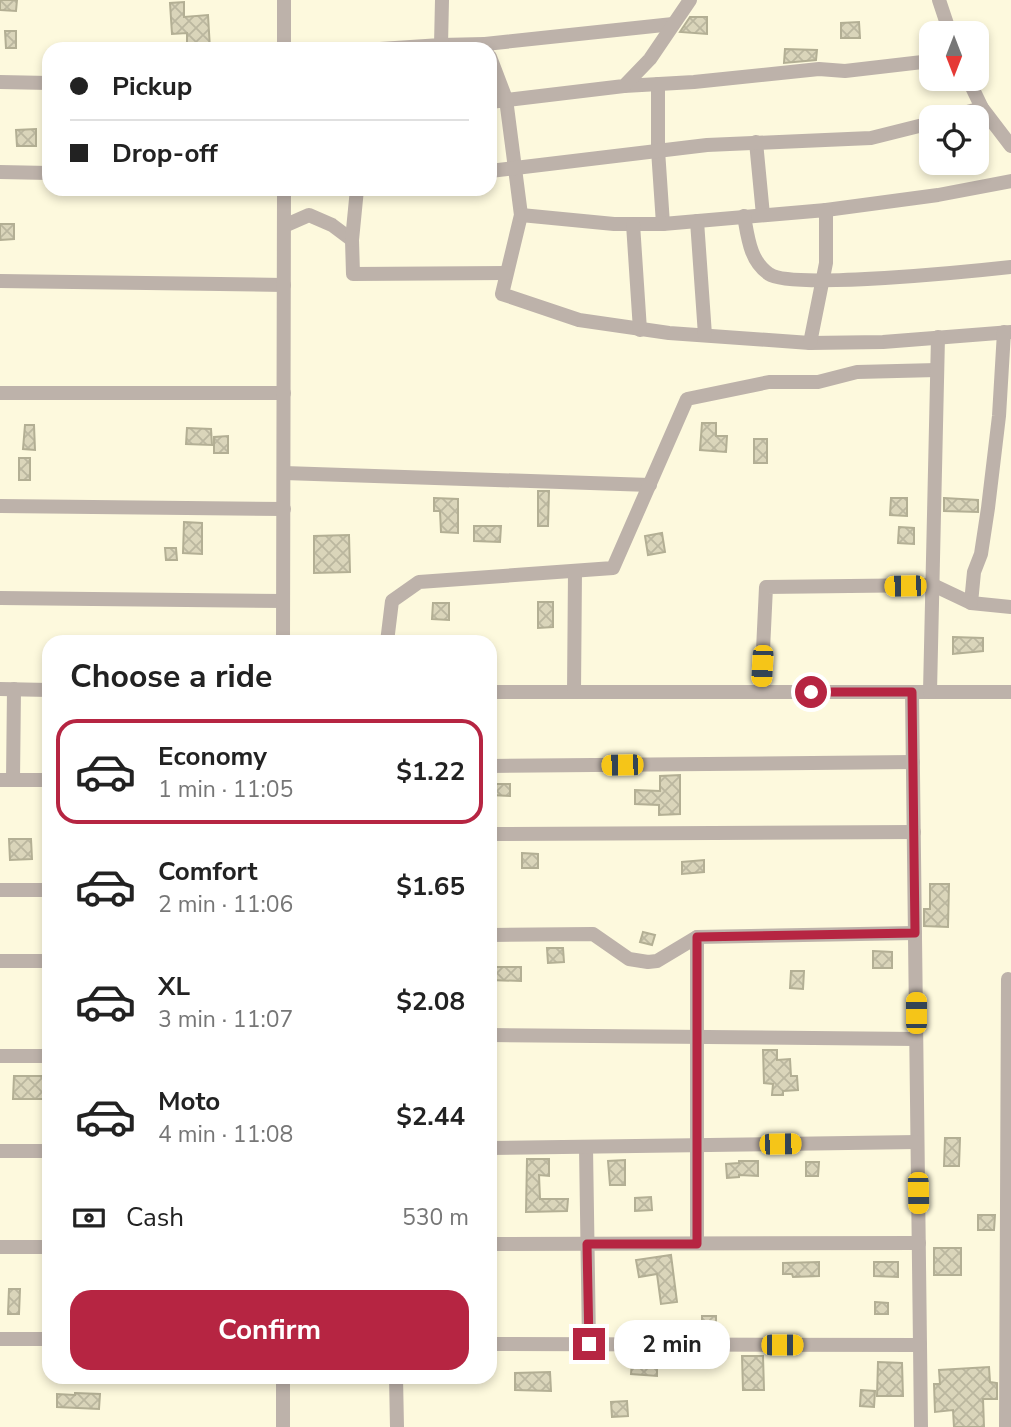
<!DOCTYPE html>
<meta charset="utf-8">
<style>
body{margin:0;font-family:"Nunito Sans",sans-serif;background:#f6f6f6;color:#222;height:100vh;display:flex;flex-direction:column;font-size:26px;white-space:nowrap}
*{box-sizing:border-box;margin:0}
p{font-size:23px;color:#767676}
.icon{flex:none;width:38px;height:38px;fill:none;stroke:currentColor;stroke-width:2;stroke-linecap:round;stroke-linejoin:round}
.map{position:relative;flex:1;overflow:hidden}
.details{position:absolute;left:42px;top:635px;width:455px;height:749px;display:flex;flex-direction:column;background:#fff;border-radius:21px;box-shadow:0 4px 10px #0003}
.details>*{flex:none}
.top-card{position:absolute;left:42px;top:42px;width:455px;height:154px;border-radius:21px;box-shadow:0 4px 10px #0003;display:grid;align-content:center;height:154px;padding:0 28px;background:#fff}
.needle{width:46px;rotate:180deg}
.fabs{position:absolute;left:919px;top:21px;display:grid;gap:14px}
.fabs a{display:grid;place-items:center;width:70px;height:70px;border-radius:14px;background:#fff;box-shadow:0 4px 10px #0003;font-size:35px}
.end{position:absolute;width:32px;height:32px;margin:-16px;border:9px solid #b62542;background:#fff;box-shadow:0 0 0 4px #fff}
.from{border-radius:50%}
.bubble{position:absolute;height:49px;border-radius:21px;background:#fff;box-shadow:0 4px 10px #0003;font-size:23px;font-weight:700;line-height:49px;text-align:center}
.car{position:absolute;width:21px;height:42px;margin:-21px -10px;border-radius:9px;box-shadow:0 0 5px 2px #0007;background:linear-gradient(#f5c518 24%,#345 0 40%,#f5c518 0 76%,#345 0 86%,#f5c518 0)}
.top-card b{display:flex;align-items:center;gap:24px;height:66px;font-size:26px}
.top-card b+b{border-top:2px solid #e0e0e0}
.top-card i{width:18px;height:18px;background:#222}
ul{padding:0;list-style:none}
li{display:flex;align-items:center;gap:21px;height:105px;margin:0 14px 10px;padding:0 14px;border:4px solid transparent;border-radius:21px}
li div{flex:1}
li b{display:block;font-size:26px}
li em{font-style:normal;font-weight:700}
li.on{border-color:#b62542}
li>.icon{width:63px;height:63px;stroke-width:1.5}
h2{padding:0 28px;font-size:32px;line-height:84px}
.pay{display:flex;align-items:center;gap:18px;height:77px;padding:0 28px;font-size:26px}
.pay p{margin-inline-start:auto}
.action{display:flex;gap:14px;margin-top:auto;padding:14px 28px}
.action a{flex:1;height:80px;border-radius:21px;background:#b62542;color:#fff;font-size:28px;font-weight:700;line-height:80px;text-align:center}
.map>svg:first-child{display:block}
.building{fill:url(#building-cross-hatch);stroke:#b3af94;stroke-width:2}
.lines{fill:none;stroke-linecap:round;stroke-linejoin:round}
.street{stroke:#bdb2aa;stroke-width:14}
.route{stroke:#b62542;stroke-width:9}
</style>
<div class="map">
<svg width="1011" height="1427" viewBox="0 0 1011 1427">
<defs>
<pattern id="building-cross-hatch" width="8" height="8" patternUnits="userSpaceOnUse" patternTransform="scale(1.75)"><rect width="8" height="8" fill="#dad5ba"/><path d="M0 0l8 8M0 8l8-8" fill="none" stroke="#bbb79f"/></pattern>
</defs>
<rect width="100%" height="100%" fill="#fdf9dd"/>
<!-- building -->
<g class="building">
<path d="M0,0h17l-1,11 -16,-1z"/>
<path d="M184,2v15l24,-2 2,34h-23v-16l-15,1 -2,-31z"/>
<path d="M690,17h17v17l-27,-2z"/>
<path d="M859,22l1,16h-19v-15z"/>
<path d="M5,31h11v17h-10z"/>
<path d="M785,49l32,1 -1,10 -32,3z"/>
<path d="M36,129v17h-19l-1,-16z"/>
<path d="M0,224h14v15l-14,1z"/>
<path d="M702,423h14v13h11l-1,16 -26,-2z"/>
<path d="M25,425h9l1,25 -12,-1z"/>
<path d="M187,428l24,1 1,16 -26,-1z"/>
<path d="M228,436v17h-14v-16z"/>
<rect x="754" y="439" width="13" height="24"/>
<rect x="19" y="458" width="11" height="22"/>
<path d="M538,491h11l-1,35h-10z"/>
<path d="M434,498l24,1v34l-17,-1 -1,-21h-6z"/>
<path d="M891,498h16v18l-17,-1z"/>
<path d="M944,498l34,2v12l-34,-1z"/>
<path d="M184,522l18,1v31l-19,-1z"/>
<path d="M474,526h27l-1,16 -26,-1z"/>
<path d="M899,527l15,1v16l-16,-1z"/>
<path d="M662,533l3,19 -17,3 -3,-19z"/>
<path d="M349,535l1,37 -36,1v-37z"/>
<path d="M165,548h11l1,12h-11z"/>
<path d="M538,602h15v25l-15,1z"/>
<path d="M433,603h16v17l-17,-1z"/>
<path d="M953,637l30,1v13l-30,3z"/>
<path d="M680,775v39l-21,1v-10l-24,-1v-14l25,1v-15z"/>
<path d="M492,784h18v12l-19,-1z"/>
<path d="M9,839h22l1,20 -22,1z"/>
<path d="M522,853l16,1v14h-16z"/>
<path d="M704,860v12l-22,2v-12z"/>
<path d="M930,884h19l-1,43 -24,-1v-17h6z"/>
<path d="M643,932l12,3 -3,10 -12,-3z"/>
<path d="M547,948h16l1,14 -16,1z"/>
<path d="M873,951l19,1v16h-19z"/>
<path d="M490,967h31v14l-31,-1z"/>
<path d="M791,971h13l-1,18 -13,-1z"/>
<path d="M763,1050h14v10l13,-1 1,17h6l1,14 -15,1v4h-11l1,-11 -9,-1z"/>
<path d="M14,1076h31v23h-32z"/>
<path d="M945,1138h15l-1,28h-15z"/>
<path d="M527,1159h22v17l-10,-1 1,24h28l-1,12 -41,1z"/>
<path d="M625,1160v25h-15l-2,-24z"/>
<path d="M739,1161h19v15l-19,-1v2l-12,1 -1,-14 13,-1z"/>
<path d="M806,1162h13l-1,14h-12z"/>
<path d="M651,1197l1,13 -17,1v-13z"/>
<path d="M978,1215h17l-1,15h-16z"/>
<rect x="934" y="1248" width="27" height="27"/>
<path d="M671,1255l6,47 -16,2 -4,-30 -18,3 -3,-17z"/>
<path d="M819,1262v14l-26,1 -1,-3h-9v-11z"/>
<path d="M874,1262h24v15l-24,-1z"/>
<path d="M9,1289h11l-1,25h-11z"/>
<path d="M875,1302l13,1v11h-13z"/>
<rect x="702" y="1316" width="14" height="11"/>
<path d="M742,1356h21l1,34h-21z"/>
<path d="M632,1361l25,1v14l-26,-2z"/>
<path d="M878,1362l24,1 1,33h-26z"/>
<path d="M989,1367l1,15 7,1v16h-14l1,28h-30l-1,-17 -18,2 -1,-28h6l-1,-14z"/>
<path d="M550,1372l1,19 -36,-1v-17z"/>
<path d="M861,1390l14,1 -1,16 -14,-1z"/>
<path d="M75,1393l25,1 -1,15 -42,-2v-13l18,1z"/>
<path d="M627,1401l1,15 -16,1 -1,-15z"/>
</g>
<g class="lines">
<!-- street -->
<g class="street">
<path d="M939,0l11,33"/>
<path d="M485,44l188,-20"/>
<path d="M441,45l44,-1 2,5"/>
<path d="M284,49v-49"/>
<path d="M380,49l61,-4 1,-45"/>
<path d="M490,57l16,42 15,116 -19,79 77,26 90,13 141,10 73,-1 128,-10"/>
<path d="M968,79l14,29 29,38"/>
<path d="M0,82l49,1"/>
<path d="M658,84v66l5,74"/>
<path d="M624,86l70,-4 125,-13 26,2 86,-10"/>
<path d="M490,102l134,-16 26,-27 40,-59"/>
<path d="M949,117l33,-9"/>
<path d="M756,142l7,73"/>
<path d="M490,171l217,-26 164,-7 60,-15"/>
<path d="M0,172l49,1"/>
<path d="M826,210l112,-15 73,-14"/>
<path d="M521,215l93,9h49l163,-14v53l-16,80"/>
<path d="M744,216c4,22 6,45 25,58 22,16 206,-3 242,-7"/>
<path d="M697,221l8,114"/>
<path d="M633,224l7,106"/>
<path d="M284,226l25,-11 23,10 20,15 1,34 153,-1"/>
<path d="M352,240l5,-51"/>
<path d="M0,281l284,4"/>
<path d="M1004,332l-5,84 -11,92 -7,46 -7,18 -3,31 40,4"/>
<path d="M0,393h284"/>
<path d="M284,473l366,12"/>
<path d="M0,506l284,3"/>
<path d="M0,598l283,3"/>
<path d="M283,642l1,-453"/>
<path d="M387,642l5,-41 27,-19 194,-14 74,-169 82,-17h49l39,-10 80,-2"/>
<path d="M0,689l49,1"/>
<path d="M490,692h521"/>
<path d="M574,692l1,-121"/>
<path d="M761,692l5,-105 167,-2 38,18"/>
<path d="M912,692l9,735"/>
<path d="M930,692l8,-355"/>
<path d="M490,766l423,-4"/>
<path d="M0,780h49"/>
<path d="M13,780l1,-91"/>
<path d="M490,834l424,-2"/>
<path d="M0,890h49"/>
<path d="M490,935l103,-1 36,25 19,3 9,-1 40,-24 218,-4"/>
<path d="M697,937v306"/>
<path d="M0,961h49"/>
<path d="M490,1035l426,4"/>
<path d="M0,1056h49"/>
<path d="M586,1147l3,197"/>
<path d="M490,1148l427,-6"/>
<path d="M0,1151h49"/>
<path d="M490,1244l429,-1"/>
<path d="M0,1247h49"/>
<path d="M0,1339h49"/>
<path d="M490,1344l430,1"/>
<path d="M283,1377v50"/>
<path d="M396,1377l1,50"/>
<path d="M1006,1427l2,-448"/>
</g>
</g>
<g class="lines">
<!-- route -->
<path class="route" d="M589,1344l-2,-100h110v-307l218,-4 -3,-241h-101"/>
</g>
</svg>
<div class="fabs">
<a><svg class="needle" viewBox="-14 -14 28 28"><path d="M0-13l5 13h-10z" fill="#e53935"/><path d="M0 13l5-13h-10z" fill="#767676"/></svg></a>
<a><svg class="icon" aria-label="locate" viewBox="0 0 24 24"><circle cx="12" cy="12" r="6"/><path d="M12 2v4M12 18v4M2 12h4M18 12h4"/></svg></a>
</div>
<i class="end from" style="left:811px;top:692px"></i>
<i class="end" style="left:589px;top:1344px"></i>
<div class="bubble" style="left:614px;top:1320px;width:116px">2 min</div>
<i class="car" style="left:905px;top:586px;rotate:269deg"></i>
<i class="car" style="left:762px;top:666px;rotate:183deg"></i>
<i class="car" style="left:622px;top:765px;rotate:269deg"></i>
<i class="car" style="left:916px;top:1013px;rotate:0deg"></i>
<i class="car" style="left:780px;top:1144px;rotate:89deg"></i>
<i class="car" style="left:918px;top:1193px;rotate:179deg"></i>
<i class="car" style="left:782px;top:1345px;rotate:90deg"></i>
<div class="top-card">
<b><i class="from"></i>Pickup</b>
<b><i></i>Drop-off</b>
</div>
<section class="details">
<h2>Choose a ride</h2>
<ul>
<li class="on"><svg class="icon" aria-label="car" viewBox="0 0 24 24"><path d="M5 17H2v-5l4-1 3-4h7l3 4 3 1v5h-3M9 17h6M6 11h13"/><circle cx="7" cy="17" r="2"/><circle cx="17" cy="17" r="2"/></svg><div><b>Economy</b><p>1 min · 11:05</p></div><em>$1.22</em></li>
<li><svg class="icon" aria-label="car" viewBox="0 0 24 24"><path d="M5 17H2v-5l4-1 3-4h7l3 4 3 1v5h-3M9 17h6M6 11h13"/><circle cx="7" cy="17" r="2"/><circle cx="17" cy="17" r="2"/></svg><div><b>Comfort</b><p>2 min · 11:06</p></div><em>$1.65</em></li>
<li><svg class="icon" aria-label="car" viewBox="0 0 24 24"><path d="M5 17H2v-5l4-1 3-4h7l3 4 3 1v5h-3M9 17h6M6 11h13"/><circle cx="7" cy="17" r="2"/><circle cx="17" cy="17" r="2"/></svg><div><b>XL</b><p>3 min · 11:07</p></div><em>$2.08</em></li>
<li><svg class="icon" aria-label="car" viewBox="0 0 24 24"><path d="M5 17H2v-5l4-1 3-4h7l3 4 3 1v5h-3M9 17h6M6 11h13"/><circle cx="7" cy="17" r="2"/><circle cx="17" cy="17" r="2"/></svg><div><b>Moto</b><p>4 min · 11:08</p></div><em>$2.44</em></li>
</ul>
<div class="pay"><svg class="icon" aria-label="cash" viewBox="0 0 24 24"><path d="M3 7h18v10H3z"/><circle cx="12" cy="12" r="2"/></svg>Cash<p>530 m</p></div>
<div class="action"><a>Confirm</a></div>
</section>
</div>
